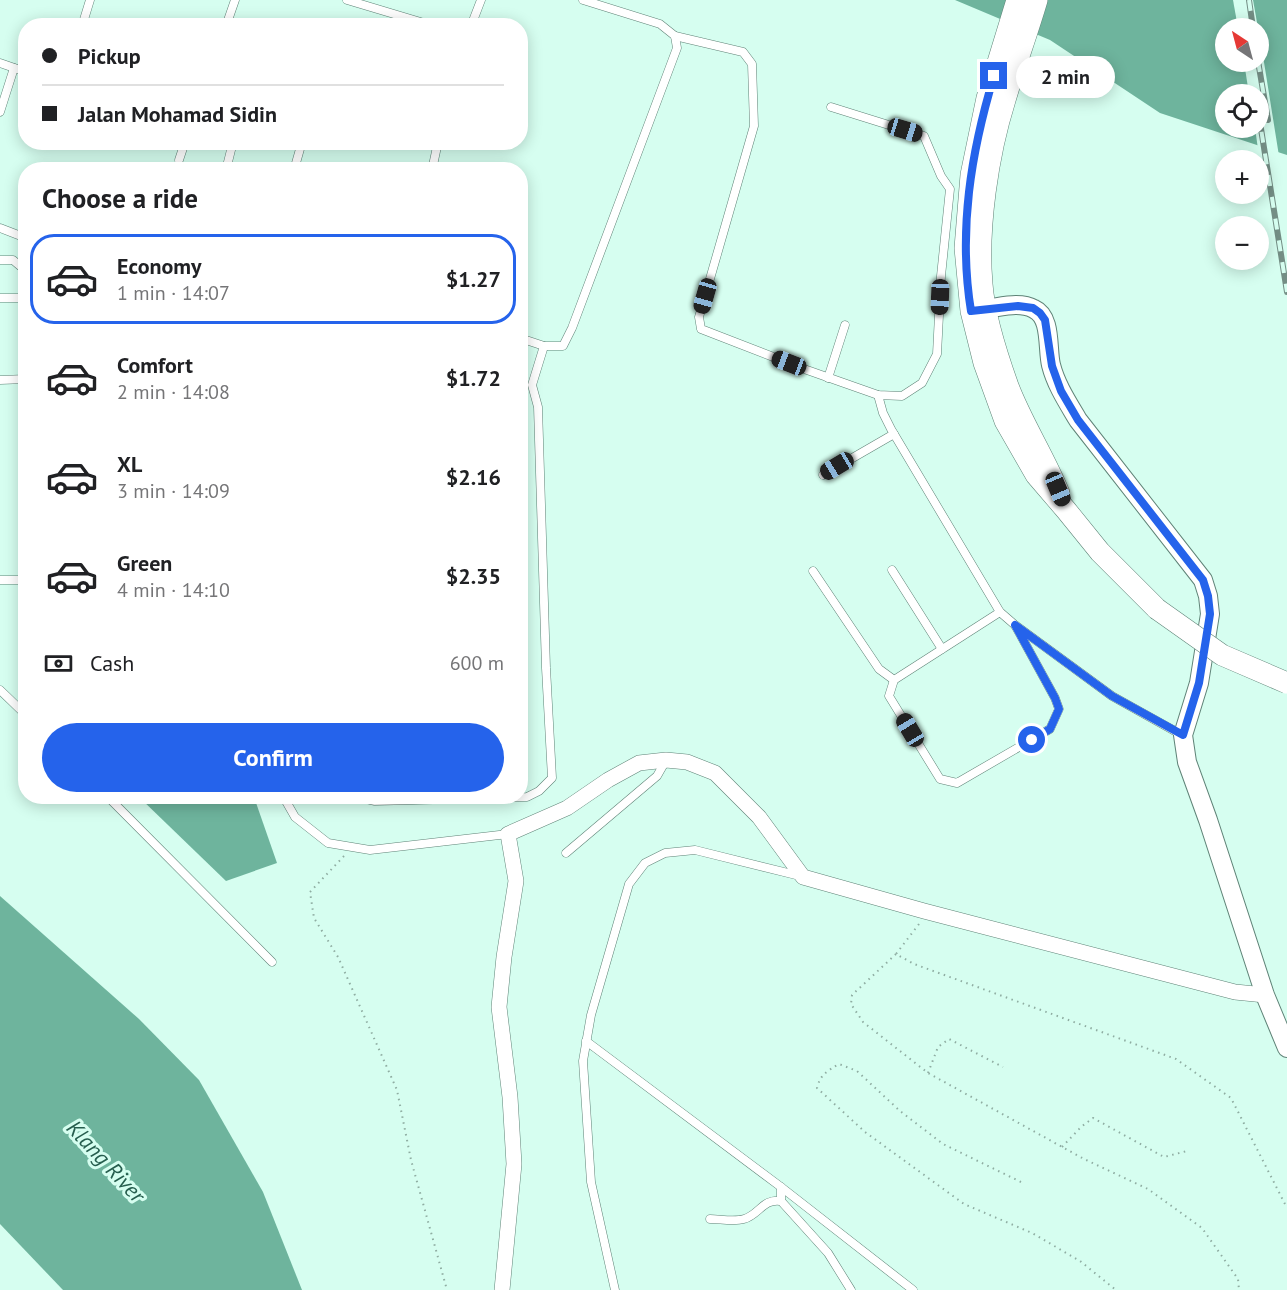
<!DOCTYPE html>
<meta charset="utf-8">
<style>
body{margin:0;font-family:"PT Sans",sans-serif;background:#f6f6f6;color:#202124;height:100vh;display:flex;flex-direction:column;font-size:22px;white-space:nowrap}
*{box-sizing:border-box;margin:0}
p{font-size:20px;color:#757577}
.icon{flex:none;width:33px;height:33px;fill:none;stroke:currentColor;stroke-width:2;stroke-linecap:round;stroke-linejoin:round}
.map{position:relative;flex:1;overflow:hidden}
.details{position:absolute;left:18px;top:162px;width:510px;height:642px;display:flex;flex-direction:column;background:#fff;border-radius:24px;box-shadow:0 3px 15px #0003}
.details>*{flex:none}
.top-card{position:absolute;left:18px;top:18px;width:510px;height:132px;border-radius:24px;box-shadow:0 3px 15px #0003;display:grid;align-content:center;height:132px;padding:0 24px;background:#fff}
.needle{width:39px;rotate:324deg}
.tools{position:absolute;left:1215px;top:18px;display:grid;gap:12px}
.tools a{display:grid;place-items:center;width:54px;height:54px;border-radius:50%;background:#fff;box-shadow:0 3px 15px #0003;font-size:30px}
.end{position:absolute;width:27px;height:27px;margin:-14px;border:8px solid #2563eb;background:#fff;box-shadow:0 0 0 3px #fff}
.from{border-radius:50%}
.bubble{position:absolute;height:42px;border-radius:21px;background:#fff;box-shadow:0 3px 15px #0003;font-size:20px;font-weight:700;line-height:42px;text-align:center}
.car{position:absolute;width:18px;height:36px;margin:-18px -9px;border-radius:8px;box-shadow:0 0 4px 2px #0007;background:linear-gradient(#222 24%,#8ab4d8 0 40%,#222 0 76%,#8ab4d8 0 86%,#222 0)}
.top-card b{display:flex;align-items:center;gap:21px;height:57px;font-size:22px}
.top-card b+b{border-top:2px solid #e0e0e0}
.top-card i{width:15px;height:15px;background:#202124}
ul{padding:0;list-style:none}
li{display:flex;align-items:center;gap:18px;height:90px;margin:0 12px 9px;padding:0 12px;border:3px solid transparent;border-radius:24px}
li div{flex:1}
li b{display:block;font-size:22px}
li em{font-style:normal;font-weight:700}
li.on{border-color:#2563eb}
li>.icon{width:54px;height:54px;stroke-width:1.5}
h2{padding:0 24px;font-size:27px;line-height:72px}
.pay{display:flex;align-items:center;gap:15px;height:66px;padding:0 24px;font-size:22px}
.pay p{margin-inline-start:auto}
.primary-button{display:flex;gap:12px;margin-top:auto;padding:12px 24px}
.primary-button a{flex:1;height:69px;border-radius:36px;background:#2563eb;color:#fff;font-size:24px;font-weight:700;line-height:69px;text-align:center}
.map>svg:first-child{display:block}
.water{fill:#6eb49d;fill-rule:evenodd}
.pier{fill:#d6fef0}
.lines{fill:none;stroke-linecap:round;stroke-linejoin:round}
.service-casing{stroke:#5f8377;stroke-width:9}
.minor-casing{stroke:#5f8377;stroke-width:16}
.tertiary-casing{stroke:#5f8377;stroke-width:20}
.secondary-casing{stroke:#5f8377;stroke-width:22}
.path{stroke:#8fada2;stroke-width:2;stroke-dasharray:1.5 4.5;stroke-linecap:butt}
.service{stroke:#fff;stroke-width:8}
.minor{stroke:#fff;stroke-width:15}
.tertiary{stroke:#fff;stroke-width:18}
.secondary{stroke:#fff;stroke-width:21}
.rail-casing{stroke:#748e85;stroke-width:6}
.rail{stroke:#d6fef0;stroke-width:4;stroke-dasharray:11;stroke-linecap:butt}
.secondary-bridge-casing{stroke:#5f8377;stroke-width:22;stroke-linecap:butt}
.secondary-bridge{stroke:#fff;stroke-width:21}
.route{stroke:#2563eb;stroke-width:8}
.labels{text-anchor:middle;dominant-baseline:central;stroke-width:6;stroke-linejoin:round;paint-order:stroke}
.water-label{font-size:22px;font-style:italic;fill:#265e4e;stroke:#d6fef0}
</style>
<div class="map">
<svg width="1287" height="1290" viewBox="0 0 1287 1290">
<rect width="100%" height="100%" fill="#d6fef0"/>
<!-- water -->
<g class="water">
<path d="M955,0h332v155l-127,-42 -110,-73zM1226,28h32v34h-32zM1226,94h32v34h-32z"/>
<path d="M139,797h115l23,66 -51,18z"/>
<path d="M0,896l139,123 60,61 64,112 39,98h-239l-63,-66z"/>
</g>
<!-- pier -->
<g class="pier">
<path d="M1233,0h20l5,28h-20z"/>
<path d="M1259,31l20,125 -21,-7 -3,-21h3v-34h-9l-5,-32h14z"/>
</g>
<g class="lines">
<defs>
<g id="service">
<path d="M347,0l87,26"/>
<path d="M82,26l8,-26"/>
<path d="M226,26l9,-26"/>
<path d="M471,26l10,-26"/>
<path d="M675,36l68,16 9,12 2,62 -55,191 2,12 106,41 71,25 24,1 20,-13 15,-29 4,-78 9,-87 -9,-13 -17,-40 -93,-29"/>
<path d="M0,63l26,9"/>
<path d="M0,112l14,-44"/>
<path d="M179,160l6,-18"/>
<path d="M226,170l7,-28"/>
<path d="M294,170l8,-28"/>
<path d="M432,170l6,-28"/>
<path d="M0,228l26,10"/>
<path d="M0,260h13l13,11"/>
<path d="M0,298h26"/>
<path d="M520,338l24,8h19l9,-18 105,-280 -2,-12 -15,-12 -77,-24"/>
<path d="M828,378l17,-53"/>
<path d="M0,380l26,-1"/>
<path d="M878,395l5,18 8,16 109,183 15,13 97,71 70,39"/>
<path d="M823,475l71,-41"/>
<path d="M892,570l50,79"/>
<path d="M813,571l66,98 15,11"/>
<path d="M0,580h26"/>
<path d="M1000,612l-106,68 -5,16 51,83 17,4 93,-54 9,-20 -4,-11 -40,-73"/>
<path d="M0,690l26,25"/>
<path d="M107,796l165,166"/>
<path d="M283,796l12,21 33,26 42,7 138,-16"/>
<path d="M353,796l22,5 152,-4 12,-6 13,-13 -6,-110 -8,-261 -6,-22 12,-39"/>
<path d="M566,853l91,-77 8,-14"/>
<path d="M586,1041l195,146 132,103"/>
<path d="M781,1187v14l47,52 23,37"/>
<path d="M710,1219c10,0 24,3 34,0 15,-4 19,-21 37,-18"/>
<path d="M615,1290l-24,-108 -8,-121 8,-46 38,-131 16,-21 20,-10 30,-3 105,26"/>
</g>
<path id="minor" d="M502,1290l12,-126 -4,-67 -11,-90 5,-50 12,-76 -8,-47 59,-26 41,-28 31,-17 27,-3 21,2 28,11 44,44 44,60 121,34 311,81 30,3"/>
<path id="tertiary" d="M973,311c18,-2 45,-11 61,-2 18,8 13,40 17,56 5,20 17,38 27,55l125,160 5,16 2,18 -11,69 -16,52 4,27 21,58 57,175 22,53"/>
<g id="secondary">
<path d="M1017,0l-30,98 -16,77 -6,73 6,63 13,52 21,58 31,54 30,35 34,42 57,57"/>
<path d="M1037,0c-10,34 -22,66 -32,100 -17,54 -28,128 -23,184 2,30 16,74 26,102 14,37 36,70 51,107"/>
</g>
</defs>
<!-- service casing -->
<use href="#service" class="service-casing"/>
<!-- minor casing -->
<use href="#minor" class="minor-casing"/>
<!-- tertiary casing -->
<use href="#tertiary" class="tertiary-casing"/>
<!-- secondary casing -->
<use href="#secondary" class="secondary-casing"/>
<!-- path -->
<g class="path">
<path d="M344,856l-34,36 4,26 24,39 59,133 14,70 36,130"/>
<path d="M919,924l-23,30 18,10 262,95 55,39 56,110"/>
<path d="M896,954l-44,41 -1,9 12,18 65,51 156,86 64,30 54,39 36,51 1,11"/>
<path d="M928,1073l10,-26 11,-8 54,28"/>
<path d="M1062,1147l19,-20 12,-9 71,39 23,-6"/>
<path d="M1021,1182l-78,-38 -43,-33 -43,-40 -18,-7c-12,7 -19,11 -22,24l48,44 99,72 68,29 48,28 36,29"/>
</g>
<!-- service -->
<use href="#service" class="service"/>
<!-- minor -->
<use href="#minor" class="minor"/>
<!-- tertiary -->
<use href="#tertiary" class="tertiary"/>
<!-- secondary -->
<use href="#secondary" class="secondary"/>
<defs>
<g id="rail">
<path d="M1249,0l4,28"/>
<path d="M1258,61l10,59"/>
<path d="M1258,110l29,182"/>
</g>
</defs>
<!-- rail casing -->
<use href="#rail" class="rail-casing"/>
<!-- rail -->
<use href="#rail" class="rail"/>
<defs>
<path id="secondary-bridge" d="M1157,609l65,46 65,28"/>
</defs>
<!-- secondary-bridge casing -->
<use href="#secondary-bridge" class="secondary-bridge-casing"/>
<!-- secondary-bridge -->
<use href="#secondary-bridge" class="secondary-bridge"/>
</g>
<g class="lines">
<!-- route -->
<path class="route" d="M994,76c-23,76 -36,155 -23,235l47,-5 15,2 7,5 5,7 7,46 9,25 17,29 125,160 5,16 2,18 -11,69 -16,52 -71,-39 -97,-71 40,73 4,11 -9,20 -18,11"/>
</g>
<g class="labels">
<!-- water labels -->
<g class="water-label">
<text transform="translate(106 1161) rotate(47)">Klang River</text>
</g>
</g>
</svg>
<div class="tools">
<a><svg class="needle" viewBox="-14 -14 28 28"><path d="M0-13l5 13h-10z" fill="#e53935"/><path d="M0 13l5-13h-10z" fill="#757577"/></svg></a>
<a><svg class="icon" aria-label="locate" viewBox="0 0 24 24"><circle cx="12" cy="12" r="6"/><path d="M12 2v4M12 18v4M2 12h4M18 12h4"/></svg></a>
<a>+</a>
<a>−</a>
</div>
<i class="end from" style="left:1032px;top:740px"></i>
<i class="end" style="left:994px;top:76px"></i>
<div class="bubble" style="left:1016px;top:56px;width:99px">2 min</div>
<i class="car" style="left:905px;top:130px;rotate:107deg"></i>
<i class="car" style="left:705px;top:296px;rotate:196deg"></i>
<i class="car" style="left:940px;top:297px;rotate:182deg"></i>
<i class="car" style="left:789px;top:363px;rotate:291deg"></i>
<i class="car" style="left:837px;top:466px;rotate:239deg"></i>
<i class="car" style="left:1058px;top:489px;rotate:157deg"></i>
<i class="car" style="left:910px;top:730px;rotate:329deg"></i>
<div class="top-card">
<b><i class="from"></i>Pickup</b>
<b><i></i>Jalan Mohamad Sidin</b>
</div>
<section class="details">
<h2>Choose a ride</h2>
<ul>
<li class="on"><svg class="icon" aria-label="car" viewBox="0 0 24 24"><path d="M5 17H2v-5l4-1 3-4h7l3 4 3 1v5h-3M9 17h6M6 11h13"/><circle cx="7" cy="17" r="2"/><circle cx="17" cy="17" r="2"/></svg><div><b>Economy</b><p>1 min · 14:07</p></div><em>$1.27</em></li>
<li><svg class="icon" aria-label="car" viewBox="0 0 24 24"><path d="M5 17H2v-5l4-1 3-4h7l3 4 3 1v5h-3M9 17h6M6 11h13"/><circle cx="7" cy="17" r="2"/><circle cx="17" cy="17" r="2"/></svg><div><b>Comfort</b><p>2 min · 14:08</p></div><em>$1.72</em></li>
<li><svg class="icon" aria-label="car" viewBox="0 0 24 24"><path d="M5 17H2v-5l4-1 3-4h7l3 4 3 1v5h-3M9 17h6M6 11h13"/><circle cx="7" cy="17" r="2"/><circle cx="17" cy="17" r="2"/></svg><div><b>XL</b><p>3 min · 14:09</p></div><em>$2.16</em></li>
<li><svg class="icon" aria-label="car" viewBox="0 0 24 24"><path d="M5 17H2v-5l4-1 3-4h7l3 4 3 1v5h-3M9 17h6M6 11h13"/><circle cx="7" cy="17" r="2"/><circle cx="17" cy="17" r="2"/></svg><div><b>Green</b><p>4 min · 14:10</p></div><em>$2.35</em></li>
</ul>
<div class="pay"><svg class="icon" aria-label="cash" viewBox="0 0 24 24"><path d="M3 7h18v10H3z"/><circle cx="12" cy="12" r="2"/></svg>Cash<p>600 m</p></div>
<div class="primary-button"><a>Confirm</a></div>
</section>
</div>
